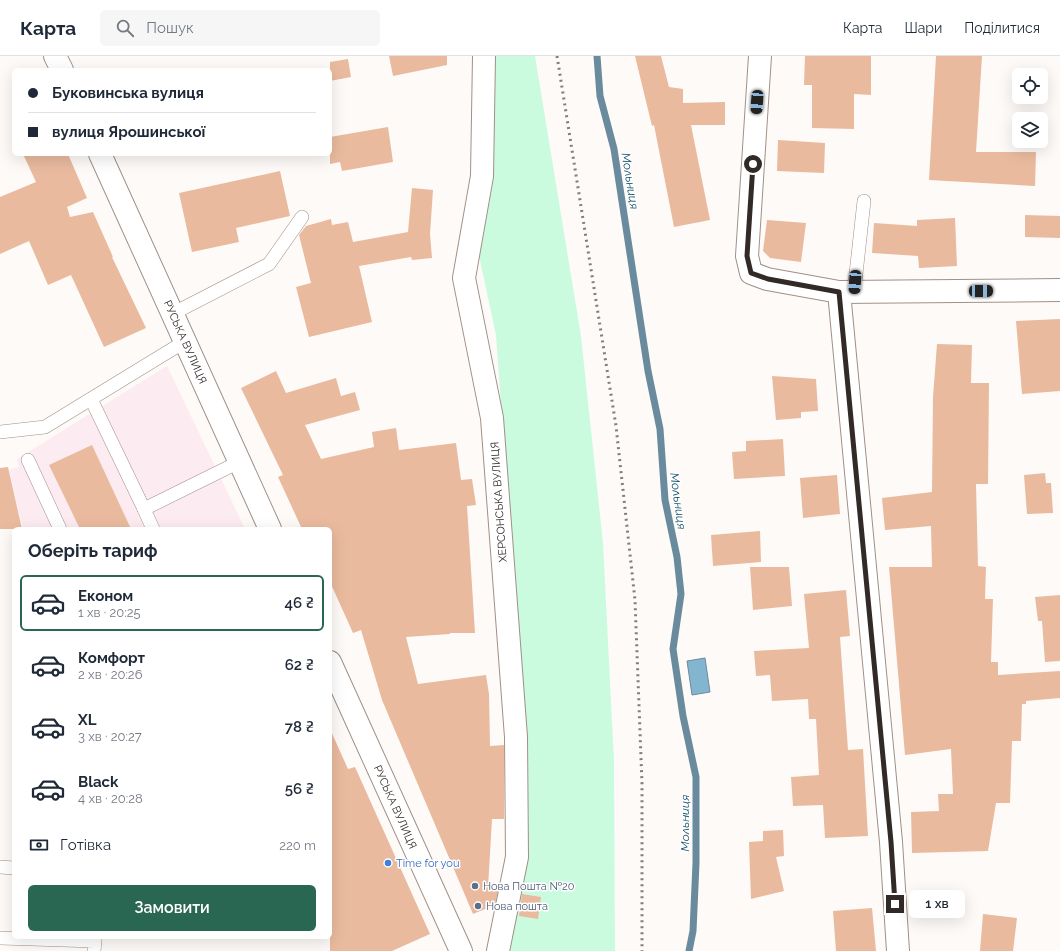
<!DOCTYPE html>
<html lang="uk">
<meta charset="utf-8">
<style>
body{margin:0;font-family:Raleway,sans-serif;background:#f6f6f7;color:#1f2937;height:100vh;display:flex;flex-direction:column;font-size:15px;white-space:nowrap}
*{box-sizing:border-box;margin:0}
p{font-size:13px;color:#747a83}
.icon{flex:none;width:22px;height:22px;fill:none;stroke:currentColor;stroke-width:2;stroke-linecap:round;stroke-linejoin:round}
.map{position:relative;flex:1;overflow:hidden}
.sheet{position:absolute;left:12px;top:471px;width:320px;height:412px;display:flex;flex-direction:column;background:#fff;border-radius:6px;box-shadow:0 4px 16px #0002}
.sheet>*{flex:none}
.guide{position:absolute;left:12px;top:12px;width:320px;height:88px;border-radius:6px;box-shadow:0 4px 16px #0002;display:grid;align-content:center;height:88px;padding:0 16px;background:#fff}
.fabs{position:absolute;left:1012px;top:12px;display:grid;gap:8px}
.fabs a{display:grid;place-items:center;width:36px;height:36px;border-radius:6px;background:#fff;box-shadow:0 4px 16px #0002;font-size:20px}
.end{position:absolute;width:18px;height:18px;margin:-9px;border:5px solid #312a27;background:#fff;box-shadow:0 0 0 2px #fff}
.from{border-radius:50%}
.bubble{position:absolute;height:28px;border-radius:6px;background:#fff;box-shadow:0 4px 16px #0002;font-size:13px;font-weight:600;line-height:28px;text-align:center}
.car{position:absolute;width:12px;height:24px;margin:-12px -6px;border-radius:5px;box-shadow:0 0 3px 1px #0007;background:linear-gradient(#222 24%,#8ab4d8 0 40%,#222 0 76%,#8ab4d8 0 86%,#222 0)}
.guide b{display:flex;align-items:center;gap:14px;height:38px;font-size:15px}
.guide b+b{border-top:1px solid #e0e1e3}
.guide i{width:10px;height:10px;background:#1f2937}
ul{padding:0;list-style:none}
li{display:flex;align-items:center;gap:12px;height:56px;margin:0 8px 6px;padding:0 8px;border:2px solid transparent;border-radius:6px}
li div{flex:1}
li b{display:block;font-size:15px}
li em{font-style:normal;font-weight:600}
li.on{border-color:#2a6752}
li>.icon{width:36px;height:36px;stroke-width:1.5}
h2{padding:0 16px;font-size:18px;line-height:48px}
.pay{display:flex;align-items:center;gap:10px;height:44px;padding:0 16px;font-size:15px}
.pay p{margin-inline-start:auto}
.action{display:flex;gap:8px;margin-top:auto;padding:8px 16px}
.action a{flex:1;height:46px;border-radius:6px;background:#2a6752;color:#fff;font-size:16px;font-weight:600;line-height:46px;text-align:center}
header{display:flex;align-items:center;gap:24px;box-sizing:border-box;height:56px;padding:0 20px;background:#fff;border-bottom:1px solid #e0e1e3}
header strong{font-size:19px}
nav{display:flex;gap:22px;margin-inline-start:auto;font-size:14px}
.search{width:280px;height:36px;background:#f6f6f7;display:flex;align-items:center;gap:10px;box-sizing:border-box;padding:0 14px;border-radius:6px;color:#747a83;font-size:15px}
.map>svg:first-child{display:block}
.education{fill:#fcecf1}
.green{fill:#cafbdf}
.water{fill:#83b4d0;stroke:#6a8b9d}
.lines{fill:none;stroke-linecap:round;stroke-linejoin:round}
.stream{stroke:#6a8b9d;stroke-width:7}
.building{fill:#e9ba9e}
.lane-casing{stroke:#a09087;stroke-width:14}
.street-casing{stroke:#a09087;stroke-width:24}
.secondary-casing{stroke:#a09087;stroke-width:24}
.primary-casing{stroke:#a09087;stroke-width:24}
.lane{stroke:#fff;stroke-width:13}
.street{stroke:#fff;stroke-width:22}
.secondary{stroke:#fff;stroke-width:22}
.primary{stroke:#fff;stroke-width:22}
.rail{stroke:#837d7b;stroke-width:3;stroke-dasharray:2 4;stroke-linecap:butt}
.route{stroke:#312a27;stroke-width:5}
.shop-dot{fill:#3f7fe0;stroke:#fff;stroke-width:1.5}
.service-dot{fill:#5c6f8a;stroke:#fff;stroke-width:1.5}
.labels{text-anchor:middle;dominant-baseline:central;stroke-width:3;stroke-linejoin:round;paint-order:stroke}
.street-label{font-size:11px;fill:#312a27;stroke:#fff}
.shop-label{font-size:11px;fill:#366cbe;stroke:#fff;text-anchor:start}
.service-label{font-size:11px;fill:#4e5e75;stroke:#fff;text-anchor:start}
.water-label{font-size:12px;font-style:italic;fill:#0f4f6b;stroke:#fff}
</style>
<header>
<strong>Карта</strong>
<div class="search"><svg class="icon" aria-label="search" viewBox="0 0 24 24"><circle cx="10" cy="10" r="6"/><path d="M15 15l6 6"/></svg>Пошук</div>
<nav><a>Карта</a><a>Шари</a><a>Поділитися</a></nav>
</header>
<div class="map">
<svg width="1060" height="895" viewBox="0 0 1060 895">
<rect width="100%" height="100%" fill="#fefaf8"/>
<!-- education -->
<path class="education" d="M167,310l78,163h-222l-14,-59 10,-3 -2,-8z"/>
<!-- green -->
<path class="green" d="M491,0h44l46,280 22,207 11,218 1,190h-107l20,-112 -7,-184 -17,-210 -8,-110 -18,-84z"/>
<!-- water -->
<path class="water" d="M705,602l5,34 -18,3 -5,-34z"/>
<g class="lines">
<!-- stream -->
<path class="stream" d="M597,0l3,40 14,53 34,222 12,58 5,71 12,57 4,37 -8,55 10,67 13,61v86l-3,68 -4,20"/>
</g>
<!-- building -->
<g class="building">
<path d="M389,0h58v9l-54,11z"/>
<path d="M635,0h26l8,31 14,2v14l42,-1v23h-34l19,95 -36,7 -20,-102 -2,1z"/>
<path d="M805,0h66v39l-17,-1v35l-42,-1v-43h-8z"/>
<path d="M936,0h46l-6,96h60l-1,34 -106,-6z"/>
<path d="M348,3l3,18 -21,4v-19z"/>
<path d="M388,71l5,35 -51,9 -2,-9 -10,2v-27z"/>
<path d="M778,84l47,3 -1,30 -47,-2z"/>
<path d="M23,98h45l19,44 -20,9 3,10 23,-5 20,45h-1l34,71 -42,19 -33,-72 -23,10 -19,-44 -29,13v-57l36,-15z"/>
<path d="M280,115l10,45 -54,12 3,14 -47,10 -13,-59z"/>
<path d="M412,132l21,2 -3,44 2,24 -20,2 -1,-3 -52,9 13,56 -63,15 -13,-50 15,-4 -12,-48 7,-9 25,-7 1,6 16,-3 5,20 55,-10z"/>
<path d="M1025,159l35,1v22l-35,-1z"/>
<path d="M955,162l2,48 -38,2 -1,-12 -46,-3 2,-30 43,3v-6z"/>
<path d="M767,164l39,3 -5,39 -31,-4 -7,-7z"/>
<path d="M1060,263v72l-38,3 -6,-73z"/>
<path d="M937,288l35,1 -1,38h18l-1,101h-12l2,82 8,1 -1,32h8l-2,63h7v13l62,-4v27l-34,3v3h-4l-1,37h-9l-2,62h-14l-8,48 -76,2 -1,-41 28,-1 -1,-17h15l-2,-45 -46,6 -16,-188h43l-1,-41 -46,4 -3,-32 50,-6 1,-95z"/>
<path d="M276,315l10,22 50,-15 5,18 14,-4 5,18 -55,15 16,34 53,-12 -2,-15 24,-4 3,22 57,-7 5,37 11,-1 4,26 -9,1 8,127h-25v1l-44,3 12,47 68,-9 3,19 1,52 14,-1v74h-12l-4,69 10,2 -3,15 -22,9 -91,-214 -21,-70 -8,3 -23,-51v-53h-28l-24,-52 5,-2 -42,-87z"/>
<path d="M772,320l44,3 2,32 -17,1v6l-25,2z"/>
<path d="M783,383l2,37 -51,3 -2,-27 14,-1v-10z"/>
<path d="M92,389l39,84h-51l-31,-64z"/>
<path d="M8,411l14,62h-22v-61z"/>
<path d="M1045,417l1,10h5l2,30 -26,1 -3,-39z"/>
<path d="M837,419l3,39 -37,4 -3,-40z"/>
<path d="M760,475l1,31 -48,4 -2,-31z"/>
<path d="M750,511h39l3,39 -39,4z"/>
<path d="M846,534l4,46 -10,1 8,113 15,-1 5,87 -43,2 -2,-33 -30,1 -2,-29 28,-2 -3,-56h-7l-1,-20 -36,2 -2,-26 -14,1 -2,-25 55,-3 -5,-54z"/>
<path d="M1060,539v66l-15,1 -3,-41h-4l-3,-24z"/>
<path d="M330,673l18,40 7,-2 75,167 -38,17h-62z"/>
<path d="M783,774l1,26 -8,1 8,34 -33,8 -2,-57 14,-1v-10z"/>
<path d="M522,838l19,3 -3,22 -19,-3z"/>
<path d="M872,852l4,43h-40l-3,-40z"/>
<path d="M983,858l34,4 -4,33h-33z"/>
</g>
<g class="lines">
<defs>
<g id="lane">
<path d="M854,236l10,-91"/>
<path d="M172,258l97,-50 33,-47"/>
<path d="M91,343l53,110"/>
<path d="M0,376l45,-5 139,-85"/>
<path d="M28,404l32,69"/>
<path d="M153,473l-9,-20 95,-47"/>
<path d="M0,811l14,1"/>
<path d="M0,882l95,3 -1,10"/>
</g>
<g id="street">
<path d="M484,0l-2,120 -18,102 28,140 24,319 1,120 -19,94"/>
<path d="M760,0l-13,200 4,17 16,6 72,13"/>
</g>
<path id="secondary" d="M898,895l-7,-109 -52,-550 221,-2"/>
<g id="primary">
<path d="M55,0l7,14"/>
<path d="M100,98l170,375"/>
<path d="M330,606l131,289"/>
</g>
</defs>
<!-- lane casing -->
<use href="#lane" class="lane-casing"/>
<!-- street casing -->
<use href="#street" class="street-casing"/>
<!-- secondary casing -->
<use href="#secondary" class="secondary-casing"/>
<!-- primary casing -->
<use href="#primary" class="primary-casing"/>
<!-- lane -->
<use href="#lane" class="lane"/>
<!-- street -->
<use href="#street" class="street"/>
<!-- secondary -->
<use href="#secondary" class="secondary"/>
<!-- primary -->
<use href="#primary" class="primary"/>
<!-- rail -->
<path class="rail" d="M557,0l59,370 19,174 7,184v167"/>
</g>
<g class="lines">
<!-- route -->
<path class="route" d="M753,108l-6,92 4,17 17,6 71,13 52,550 4,62"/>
</g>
<!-- markers -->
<circle class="shop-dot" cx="388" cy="807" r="4"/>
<g class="service-dot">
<circle cx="475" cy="830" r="4"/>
<circle cx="478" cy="850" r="4"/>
</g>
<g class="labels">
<!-- street labels -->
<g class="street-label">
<text transform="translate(185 286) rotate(66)">РУСЬКА ВУЛИЦЯ</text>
<text transform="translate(499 446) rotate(-94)">ХЕРСОНСЬКА ВУЛИЦЯ</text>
<text transform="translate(395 751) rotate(66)">РУСЬКА ВУЛИЦЯ</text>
</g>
<!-- shop labels -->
<g class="shop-label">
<text x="396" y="807">Time for you</text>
</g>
<!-- service labels -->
<g class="service-label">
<text x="483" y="830">Нова Пошта №20</text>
<text x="486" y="850">Нова пошта</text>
</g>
<!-- water labels -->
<g class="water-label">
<text transform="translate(630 125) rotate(81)">Мольниця</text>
<text transform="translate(678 445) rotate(82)">Мольниця</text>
<text transform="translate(685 767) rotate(-90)">Мольниця</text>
</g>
</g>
</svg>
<div class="fabs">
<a><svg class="icon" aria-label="locate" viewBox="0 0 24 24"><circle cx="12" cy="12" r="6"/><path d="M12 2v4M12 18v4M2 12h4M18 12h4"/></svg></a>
<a><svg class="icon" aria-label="layers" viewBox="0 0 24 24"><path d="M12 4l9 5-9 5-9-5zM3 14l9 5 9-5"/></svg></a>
</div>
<i class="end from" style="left:753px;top:108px"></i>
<i class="end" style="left:895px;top:848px"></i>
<div class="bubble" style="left:909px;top:834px;width:56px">1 хв</div>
<i class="car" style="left:757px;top:46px;rotate:184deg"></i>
<i class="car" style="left:855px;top:226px;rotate:184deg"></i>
<i class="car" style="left:981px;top:235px;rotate:90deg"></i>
<div class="guide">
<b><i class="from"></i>Буковинська вулиця</b>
<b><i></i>вулиця Ярошинської</b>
</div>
<section class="sheet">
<h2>Оберіть тариф</h2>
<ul>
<li class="on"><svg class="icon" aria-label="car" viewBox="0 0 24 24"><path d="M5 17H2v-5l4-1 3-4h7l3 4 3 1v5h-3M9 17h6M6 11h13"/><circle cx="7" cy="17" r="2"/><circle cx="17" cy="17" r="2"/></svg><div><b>Економ</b><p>1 хв · 20:25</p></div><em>46 ₴</em></li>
<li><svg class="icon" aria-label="car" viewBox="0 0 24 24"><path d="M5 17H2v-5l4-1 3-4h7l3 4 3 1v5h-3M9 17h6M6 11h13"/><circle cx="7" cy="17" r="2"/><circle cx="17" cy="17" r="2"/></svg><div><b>Комфорт</b><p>2 хв · 20:26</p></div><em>62 ₴</em></li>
<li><svg class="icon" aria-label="car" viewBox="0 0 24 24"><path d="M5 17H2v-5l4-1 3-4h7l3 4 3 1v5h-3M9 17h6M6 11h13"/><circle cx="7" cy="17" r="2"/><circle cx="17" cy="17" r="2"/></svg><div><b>XL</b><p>3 хв · 20:27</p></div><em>78 ₴</em></li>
<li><svg class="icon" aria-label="car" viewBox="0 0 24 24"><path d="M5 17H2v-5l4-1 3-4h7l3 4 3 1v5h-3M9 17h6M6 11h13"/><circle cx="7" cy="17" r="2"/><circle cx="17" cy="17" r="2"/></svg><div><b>Black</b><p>4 хв · 20:28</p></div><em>56 ₴</em></li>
</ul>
<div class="pay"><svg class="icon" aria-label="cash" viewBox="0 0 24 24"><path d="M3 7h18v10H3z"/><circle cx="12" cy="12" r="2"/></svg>Готівка<p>220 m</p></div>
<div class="action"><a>Замовити</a></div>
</section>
</div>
